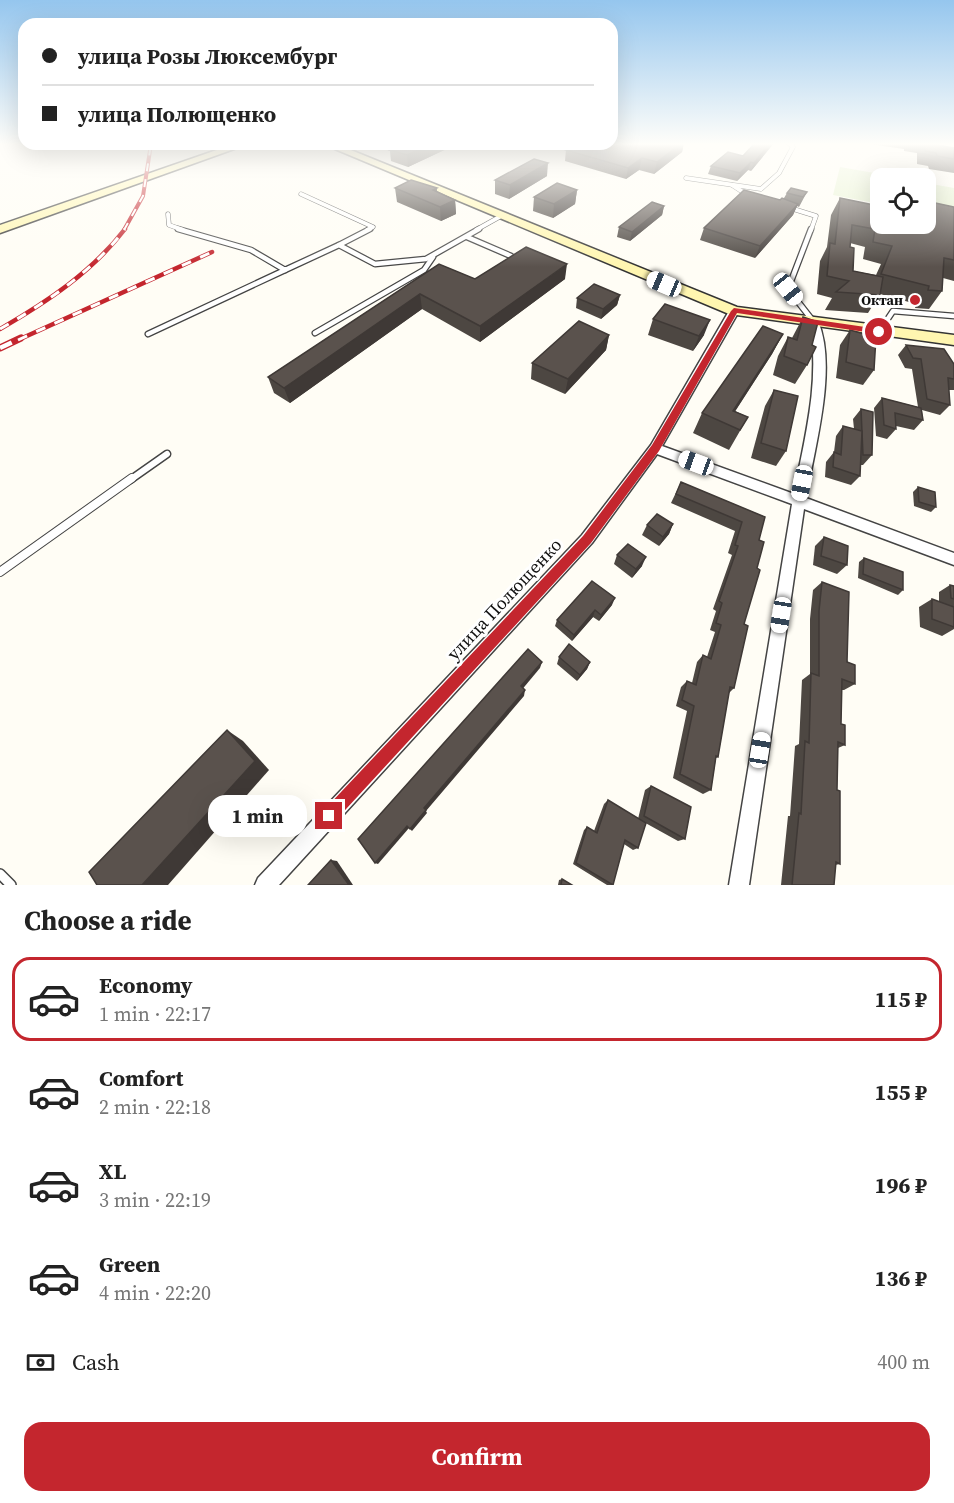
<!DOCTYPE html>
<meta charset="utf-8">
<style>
body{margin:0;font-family:"Source Serif 4",serif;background:#f6f6f6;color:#222;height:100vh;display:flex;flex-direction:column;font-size:22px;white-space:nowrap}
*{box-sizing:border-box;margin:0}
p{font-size:20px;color:#767676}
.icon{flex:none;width:33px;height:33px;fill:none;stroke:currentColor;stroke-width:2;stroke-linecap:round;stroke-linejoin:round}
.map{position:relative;height:885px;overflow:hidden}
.details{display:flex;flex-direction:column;background:#fff;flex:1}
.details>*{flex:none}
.banner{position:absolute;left:18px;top:18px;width:600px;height:132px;border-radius:18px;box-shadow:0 6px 24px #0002;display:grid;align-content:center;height:132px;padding:0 24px;background:#fff}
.fabs{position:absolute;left:870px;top:168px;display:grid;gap:12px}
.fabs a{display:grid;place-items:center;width:66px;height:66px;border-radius:12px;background:#fff;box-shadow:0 6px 24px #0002;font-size:30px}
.end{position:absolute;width:27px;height:27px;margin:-14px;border:8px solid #c4262e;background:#fff;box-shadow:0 0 0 3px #fff}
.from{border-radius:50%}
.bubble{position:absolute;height:42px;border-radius:18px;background:#fff;box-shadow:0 6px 24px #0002;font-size:20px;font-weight:700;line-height:42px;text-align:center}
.car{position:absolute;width:18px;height:36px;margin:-18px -9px;border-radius:8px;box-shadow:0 0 4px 2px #0007;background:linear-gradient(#fff 24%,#345 0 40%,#fff 0 76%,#345 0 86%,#fff 0)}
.banner b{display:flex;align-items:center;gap:21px;height:57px;font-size:22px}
.banner b+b{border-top:2px solid #e0e0e0}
.banner i{width:15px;height:15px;background:#222}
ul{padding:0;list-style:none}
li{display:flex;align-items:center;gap:18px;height:84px;margin:0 12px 9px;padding:0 12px;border:3px solid transparent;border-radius:18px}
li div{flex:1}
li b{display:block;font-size:22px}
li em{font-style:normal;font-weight:700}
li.selected{border-color:#c4262e}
li>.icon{width:54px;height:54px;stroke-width:1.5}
h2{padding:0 24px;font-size:27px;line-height:72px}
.pay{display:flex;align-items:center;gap:15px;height:66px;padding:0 24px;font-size:22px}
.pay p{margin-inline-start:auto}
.action{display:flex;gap:12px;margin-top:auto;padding:12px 24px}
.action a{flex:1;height:69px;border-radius:18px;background:#c4262e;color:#fff;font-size:24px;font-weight:700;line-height:69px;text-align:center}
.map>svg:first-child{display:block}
.pitch{fill:#e6f2cf}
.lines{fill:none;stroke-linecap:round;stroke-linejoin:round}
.lane-far4-casing{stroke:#444;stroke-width:5}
.lane-far3-casing{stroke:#444;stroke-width:7}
.lane-far2-casing{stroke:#444;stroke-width:9}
.lane-far1-casing{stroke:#444;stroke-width:10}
.lane-casing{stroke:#444;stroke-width:12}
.street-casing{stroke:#444;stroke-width:3}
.secondary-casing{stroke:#333;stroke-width:3}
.lane-far4{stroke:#fff;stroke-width:4}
.lane-far3{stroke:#fff;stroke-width:4.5}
.lane-far2{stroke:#fff;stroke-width:6}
.lane-far1{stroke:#fff;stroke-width:8}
.lane{stroke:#fff;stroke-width:9}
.street{fill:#fff;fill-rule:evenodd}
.secondary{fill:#fff6b0;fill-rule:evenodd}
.rail-far2-casing{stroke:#c4262e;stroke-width:4}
.rail-far1-casing{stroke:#c4262e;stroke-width:4.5}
.rail-casing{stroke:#c4262e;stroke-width:7}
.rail-far2{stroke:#fff;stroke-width:2;stroke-dasharray:8;stroke-linecap:butt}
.rail-far1{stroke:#fff;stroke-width:3;stroke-dasharray:10;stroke-linecap:butt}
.rail{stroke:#fff;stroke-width:4.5;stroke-dasharray:13;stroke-linecap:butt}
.wall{fill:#4d4742;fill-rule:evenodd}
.shaded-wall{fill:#3f3936}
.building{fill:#5a524d;stroke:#3f3936;stroke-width:1.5}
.route{fill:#c4262e}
.poi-dot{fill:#c4262e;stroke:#fff;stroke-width:2}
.labels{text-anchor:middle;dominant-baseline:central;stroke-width:6;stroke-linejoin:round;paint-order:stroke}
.far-poi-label{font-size:14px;font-weight:bold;fill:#111;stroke:#fff;text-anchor:end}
.near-street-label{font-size:18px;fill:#111;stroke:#fff}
</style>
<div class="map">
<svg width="954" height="885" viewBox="0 0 954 885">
<rect width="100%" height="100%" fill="#fffdf5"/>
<!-- pitch -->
<g class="pitch">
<path d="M840,167l63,11h-23v26l-47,-9z"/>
<path d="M926,183l28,5v31l-28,-6z"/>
</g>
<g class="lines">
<defs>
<g id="lane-far4">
<path d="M686,178l75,11 18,-16 14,-26 -4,-4"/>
<path d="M732,185l17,11"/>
<path d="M301,194l72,33 -6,3"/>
<path d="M787,207l29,9 -5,14"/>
<path d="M168,214l1,11 14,5"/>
<path d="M476,230l25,-14"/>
</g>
<g id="lane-far3">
<path d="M178,229l73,21 34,20 54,-25 36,19 51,-5 53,-30"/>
<path d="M811,229l-23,60 25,32"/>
<path d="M467,237l44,19"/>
<path d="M339,245l31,-16"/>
<path d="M879,332l14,-21 61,5"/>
<path d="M315,333l109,-63 9,-13"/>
<path d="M148,334l137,-64"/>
</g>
<path id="lane-far2" d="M130,480l37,-26"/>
<path id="lane-far1" d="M0,572l132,-94"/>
<path id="lane" d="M0,874l11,11"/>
<path id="street" d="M734,308l5,3 -77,135 132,48c11,-59 26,-110 16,-171l5,-3 3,1c20,47 -4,128 -12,177l148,55v12l-150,-56 -55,376h-20l63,-381 -135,-50 -65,89 -313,342h-24l3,-7 324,-343 69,-90 78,-134z"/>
<g id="secondary">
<path d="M234,144h14l-248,89v-8z"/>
<path d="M323,144h13l401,163 217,28v10l-225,-31z"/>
</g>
</defs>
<!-- lane-far4 casing -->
<use href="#lane-far4" class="lane-far4-casing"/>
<!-- lane-far3 casing -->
<use href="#lane-far3" class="lane-far3-casing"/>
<!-- lane-far2 casing -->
<use href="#lane-far2" class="lane-far2-casing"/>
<!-- lane-far1 casing -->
<use href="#lane-far1" class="lane-far1-casing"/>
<!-- lane casing -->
<use href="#lane" class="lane-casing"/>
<!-- street casing -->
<use href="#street" class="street-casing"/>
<!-- secondary casing -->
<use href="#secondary" class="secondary-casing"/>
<!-- lane-far4 -->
<use href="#lane-far4" class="lane-far4"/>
<!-- lane-far3 -->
<use href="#lane-far3" class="lane-far3"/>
<!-- lane-far2 -->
<use href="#lane-far2" class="lane-far2"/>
<!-- lane-far1 -->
<use href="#lane-far1" class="lane-far1"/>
<!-- lane -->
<use href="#lane" class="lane"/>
<!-- street -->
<use href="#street" class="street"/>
<!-- secondary -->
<use href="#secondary" class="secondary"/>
<defs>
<path id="rail-far2" d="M124,230l19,-34 8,-52"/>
<g id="rail-far1">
<path d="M0,329c47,-27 92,-57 125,-100"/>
<path d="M18,340l194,-88"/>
</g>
<path id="rail" d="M0,348l21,-10"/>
</defs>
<!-- rail-far2 casing -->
<use href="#rail-far2" class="rail-far2-casing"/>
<!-- rail-far1 casing -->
<use href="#rail-far1" class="rail-far1-casing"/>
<!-- rail casing -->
<use href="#rail" class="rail-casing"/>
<!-- rail-far2 -->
<use href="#rail-far2" class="rail-far2"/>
<!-- rail-far1 -->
<use href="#rail-far1" class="rail-far1"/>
<!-- rail -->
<use href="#rail" class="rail"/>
</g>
<!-- wall -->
<g class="wall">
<path d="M684,143l-2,9 -28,22 -15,-4 -13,9 -61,-18 1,-11 -22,-6z"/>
<path d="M752,143h22l-23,28 -3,-1 -11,11 -29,-7 3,-8 32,-10 11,-12z"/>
<path d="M863,143h75v2l16,3v25l-25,-4 -1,-3 -11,-2v-11l-13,-2v-2z"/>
<path d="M370,144h111l-10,5 -14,-5 -49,23 -17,-6 -1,-10z"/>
<path d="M547,176l-38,23 -14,-5v-14z"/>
<path d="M395,188h42v3l18,9 1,14 -15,7 -44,-19z"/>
<path d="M577,190l-2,14 -22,14 -20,-7 1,-14z"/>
<path d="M807,192l-8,15 -2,-1 -4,9 -38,43 -55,-18 4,-12 80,-30 3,-5z"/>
<path d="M880,194v30l74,-17v74l-11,-3 -1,13 -13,18 -14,-1 1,-4 -36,-10 -12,19 -43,-3 7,-12 -15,-4 3,-33 7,-14 4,-32 9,-17 34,7zM850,243l15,4 -2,12 18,5 -5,11 -23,-4 -3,-24z"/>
<path d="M664,206l-2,9 -32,26 -13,-4 2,-10z"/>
<path d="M439,264l36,15h90l-85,63 -58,-33 -132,94 -16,-10 -6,-16z"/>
<path d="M620,295l-3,10 -16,14 -25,-11 1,-10z"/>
<path d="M803,317l4,48 -12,19 -22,-9 5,-19 10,-19 4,1z"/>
<path d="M653,319l51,16 -11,16 -45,-16z"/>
<path d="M850,330l24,40 -11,15 -27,-7 4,-33z"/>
<path d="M783,334l-11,20 -37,57 13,6 -19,33 -36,-17 9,-20z"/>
<path d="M609,335l-3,15 -41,44 -34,-15 1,-16z"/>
<path d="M906,345l48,19v26h-5l1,15 -10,10 -18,-5 1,10 -9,10 -18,-4v3l-9,10 -11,-3 -2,-28 8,-10 36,9 -6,-38 -7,-1 -7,-13z"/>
<path d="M774,390l12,61 -10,15 -25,-8 14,-52z"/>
<path d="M861,409l11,46 -9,10h-3v11l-9,9 -26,-8 1,-15 8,-10 2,-16 7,-10 11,3 -1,-10z"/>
<path d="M681,482l84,35 -6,23 -2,28 -13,56 -10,64 -5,5 -11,64 -2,1 -5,32 -8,4 -30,-16 14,-67 -11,-5 5,-19 6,-6 5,2 5,-21 6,-7 4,2 8,-25 -5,-2 6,-19 -3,-2 19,-54 -4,-2 7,-22 -64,-28z"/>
<path d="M918,487l18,20 -5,5 -17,-6 -1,-14z"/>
<path d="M673,524l-4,10 -10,12 -17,-11 5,-10z"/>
<path d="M824,537l23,28 -10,9 -24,-9 2,-19z"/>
<path d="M617,555l25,11 -10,12 -18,-14z"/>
<path d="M864,558l39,32 -5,5 -40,-17 1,-16z"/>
<path d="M822,582l33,102 -11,6h-2l-1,34 4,21 -7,3 -1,42 3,74 -5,1 -1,20h-53l7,-69h2l5,-70 4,-2 3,-64 8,-6v-55l3,-29z"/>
<path d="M950,585l4,1v43l-12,7 -22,-9 -1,-20 13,-8 7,3v-10z"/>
<path d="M612,605l-13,16 -6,-4 -21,24 -17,-15 2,-6z"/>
<path d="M559,657l31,5 -3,7 -10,12 -20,-17z"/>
<path d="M651,786l34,53 -7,2 -38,-21 -2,28 -5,2 -9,-6 -11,41h-6l-34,-21 11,-34 3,-3 7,4 10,-27 4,-4 30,19 7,-29z"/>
<path d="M562,879l10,6h-14l1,-5z"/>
</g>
<!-- shaded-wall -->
<g class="shaded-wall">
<path d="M682,143h2l-2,9 -28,22 3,-12z"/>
<path d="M770,143h4l-23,28 3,-8z"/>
<path d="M432,144h25l-49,23 -1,-12z"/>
<path d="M471,144h10l-10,5z"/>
<path d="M642,158l-3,12 -13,9 2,-11z"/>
<path d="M751,162l-3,8 -11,11 3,-8z"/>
<path d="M548,163l-1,13 -38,23 1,-14z"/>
<path d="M577,190l-2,14 -22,14 1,-14z"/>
<path d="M455,200l1,14 -15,7 -1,-14z"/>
<path d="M798,204l-5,11 -38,43 5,-12z"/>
<path d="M664,206l-2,9 -32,26 2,-9z"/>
<path d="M567,264l-2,15 -85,63v-16z"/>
<path d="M420,294l2,15 -132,94 -6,-15z"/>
<path d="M620,295l-3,10 -16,14 2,-10z"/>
<path d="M710,320l-6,15 -11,16 6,-15z"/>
<path d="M783,334l-11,20 -45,70 6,-13z"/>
<path d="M609,335l-3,15 -41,44 3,-15z"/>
<path d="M673,524l-4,10 -10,12 4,-9z"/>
<path d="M646,557l-4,9 -10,12 4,-9z"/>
<path d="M615,598l-3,7 -13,16 2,-6z"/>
<path d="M595,610l-2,7 -21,24 2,-6z"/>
<path d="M542,662l-2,6 -20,24 1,-6z"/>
<path d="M590,662l-3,7 -10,12 3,-6z"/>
<path d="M525,690l-1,6 -98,115 1,2 -15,18 -2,-2 14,-21z"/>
<path d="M227,730l16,11 26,29 -101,115h-26z"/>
<path d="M407,826l2,2 -31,36 -3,-1z"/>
<path d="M331,860l6,1 16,24h-4z"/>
</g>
<!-- building -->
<g class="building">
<path d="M612,143h70l-25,19 -15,-4 -14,10 -62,-18 10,-6z"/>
<path d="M755,143h15l-16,20 -3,-1 -11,11 -29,-7 17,-14 15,4z"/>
<path d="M924,143h14v2l16,3v11l-17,-3 -1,-3 -11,-2z"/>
<path d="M402,144h30l-25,11 -17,-5z"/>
<path d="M534,159l14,4 -38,22 -15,-5z"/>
<path d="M411,180l26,8 -4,2 22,10 -15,7 -45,-19z"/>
<path d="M557,183l20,7 -23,14 -20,-7z"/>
<path d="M791,188l16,4 -4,5 -16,-4z"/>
<path d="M744,190l36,10 2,-2 16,6 -38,42 -56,-18z"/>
<path d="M840,198l39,8 1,-8v26h46v-23l28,6v53l-10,-2 -2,33 -14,-1 1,-4 -48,-12 11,-28 -19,-4 2,-13 -23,-4 -2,22 4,1 -1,23 30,6 -3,18 -44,-3 13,-11 -22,-5 3,-33 5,1z"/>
<path d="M652,202l12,4 -32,26 -13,-5z"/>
<path d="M526,247l41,17 -87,62 -60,-32 -136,94 -16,-11 171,-113 36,15z"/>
<path d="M594,284l26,11 -17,14 -26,-11z"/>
<path d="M665,304l45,16 -11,16 -46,-17z"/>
<path d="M803,317l15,5 -6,23 4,2 -9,18 -23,-9 4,-19 9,3z"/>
<path d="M579,321l30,14 -41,44 -36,-16z"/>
<path d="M763,326l20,8 -50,77 15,6 -8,13 -38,-17z"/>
<path d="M850,330l26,7 -2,33 -28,-8z"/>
<path d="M906,345l38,4 10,15v15l-6,-1 2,27 -23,-6 -6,-40 -8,-1z"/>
<path d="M774,390l24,6 -12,55 -25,-8z"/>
<path d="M882,398l39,10 2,12 -28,-7 1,16 -12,-4z"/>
<path d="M861,409l12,3 -1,43h-9z"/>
<path d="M843,426l19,5 -2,45 -27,-9 1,-15 7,3z"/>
<path d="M681,482l84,35 -6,23 5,2 -7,26 3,2 -16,54 4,2 -14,62 -4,-1 -12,70 -2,-1 -5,34 -31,-16 14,-68 -12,-6 5,-19 9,4 7,-30 8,4 10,-34 -5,-2 6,-20 -3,-2 19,-55 -3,-1 7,-23 -66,-28z"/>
<path d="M918,487l17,5 1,15 -17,-5z"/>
<path d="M657,514l16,10 -10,13 -16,-12z"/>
<path d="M824,537l24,9 -1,19 -26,-9z"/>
<path d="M628,544l18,13 -10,12 -19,-14z"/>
<path d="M864,558l39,14v18l-40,-16z"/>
<path d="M592,581l23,17 -14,17 -6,-5 -21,25 -17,-15z"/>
<path d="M822,582l27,10 -2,70 8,3v19l-13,-5 -1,45 4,1v20l-7,-3 -1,48 3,1v73l-4,-2 -2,23h-42l7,-72 2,1 4,-73 4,2 2,-70 8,3v-65z"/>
<path d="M950,585l4,1v13l-3,-1z"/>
<path d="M932,599l22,8v20l-22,-8z"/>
<path d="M569,644l21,18 -10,13 -21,-18z"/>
<path d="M528,649l14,13 -21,24 4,4 -101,118 2,2 -16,19 -3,-3 -32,37 -17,-24z"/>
<path d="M227,730l28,31 -113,124h-45l-8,-13z"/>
<path d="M651,786l40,21 -6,32 -41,-23z"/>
<path d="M608,800l38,23 -8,25 -13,-8 -12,45 -37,-22 11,-36 10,6z"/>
<path d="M331,860l18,25h-41z"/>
<path d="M562,879l10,6h-11z"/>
</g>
<!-- sky -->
<linearGradient id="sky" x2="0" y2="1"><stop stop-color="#95c6ee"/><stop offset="0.54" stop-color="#fffefa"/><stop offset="1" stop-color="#fffefa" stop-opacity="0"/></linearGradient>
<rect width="954" height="267" fill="url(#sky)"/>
<!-- route -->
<path class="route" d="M734,308l145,21 4,3 -4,2 -142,-21 -78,138 -68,92 -256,278 -6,3 -5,-3 -3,-5 3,-6 259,-274 69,-91 79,-134z"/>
<!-- markers -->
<circle class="poi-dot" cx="915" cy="300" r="6"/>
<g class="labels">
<!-- far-poi labels -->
<g class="far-poi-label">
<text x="903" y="300">Октан</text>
</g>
<!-- near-street labels -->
<g class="near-street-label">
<text transform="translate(504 599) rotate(-47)">улица Полющенко</text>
</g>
</g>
</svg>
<div class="fabs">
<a><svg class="icon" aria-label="locate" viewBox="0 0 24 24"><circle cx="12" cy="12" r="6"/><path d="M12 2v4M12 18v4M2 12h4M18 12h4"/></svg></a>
</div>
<i class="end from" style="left:879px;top:332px"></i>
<i class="end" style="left:329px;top:816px"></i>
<div class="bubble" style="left:208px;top:795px;width:99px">1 min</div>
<i class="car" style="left:664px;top:284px;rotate:293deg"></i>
<i class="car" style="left:788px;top:289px;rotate:141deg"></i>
<i class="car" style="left:696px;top:463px;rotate:290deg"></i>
<i class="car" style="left:802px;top:483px;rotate:191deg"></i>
<i class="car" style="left:781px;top:615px;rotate:189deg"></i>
<i class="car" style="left:760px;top:750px;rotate:9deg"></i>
<div class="banner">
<b><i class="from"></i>улица Розы Люксембург</b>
<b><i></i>улица Полющенко</b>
</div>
</div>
<section class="details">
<h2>Choose a ride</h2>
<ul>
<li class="selected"><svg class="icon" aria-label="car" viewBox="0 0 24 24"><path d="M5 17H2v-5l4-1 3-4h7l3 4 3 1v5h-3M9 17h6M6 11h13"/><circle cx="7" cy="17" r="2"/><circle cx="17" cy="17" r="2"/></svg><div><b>Economy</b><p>1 min · 22:17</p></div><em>115 ₽</em></li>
<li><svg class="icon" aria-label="car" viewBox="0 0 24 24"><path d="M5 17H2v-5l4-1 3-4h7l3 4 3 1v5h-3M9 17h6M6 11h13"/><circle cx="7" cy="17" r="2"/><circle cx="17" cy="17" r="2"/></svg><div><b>Comfort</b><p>2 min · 22:18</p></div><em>155 ₽</em></li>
<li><svg class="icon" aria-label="car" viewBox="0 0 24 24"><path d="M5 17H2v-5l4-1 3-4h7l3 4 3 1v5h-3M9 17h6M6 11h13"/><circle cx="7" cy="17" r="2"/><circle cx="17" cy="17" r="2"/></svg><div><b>XL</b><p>3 min · 22:19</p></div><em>196 ₽</em></li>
<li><svg class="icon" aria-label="car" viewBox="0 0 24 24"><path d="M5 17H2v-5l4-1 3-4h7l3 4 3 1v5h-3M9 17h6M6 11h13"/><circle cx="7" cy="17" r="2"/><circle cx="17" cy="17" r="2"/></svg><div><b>Green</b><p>4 min · 22:20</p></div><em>136 ₽</em></li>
</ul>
<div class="pay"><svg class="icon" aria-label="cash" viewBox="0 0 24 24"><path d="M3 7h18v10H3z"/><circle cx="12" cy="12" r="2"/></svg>Cash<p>400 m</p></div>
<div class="action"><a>Confirm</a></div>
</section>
